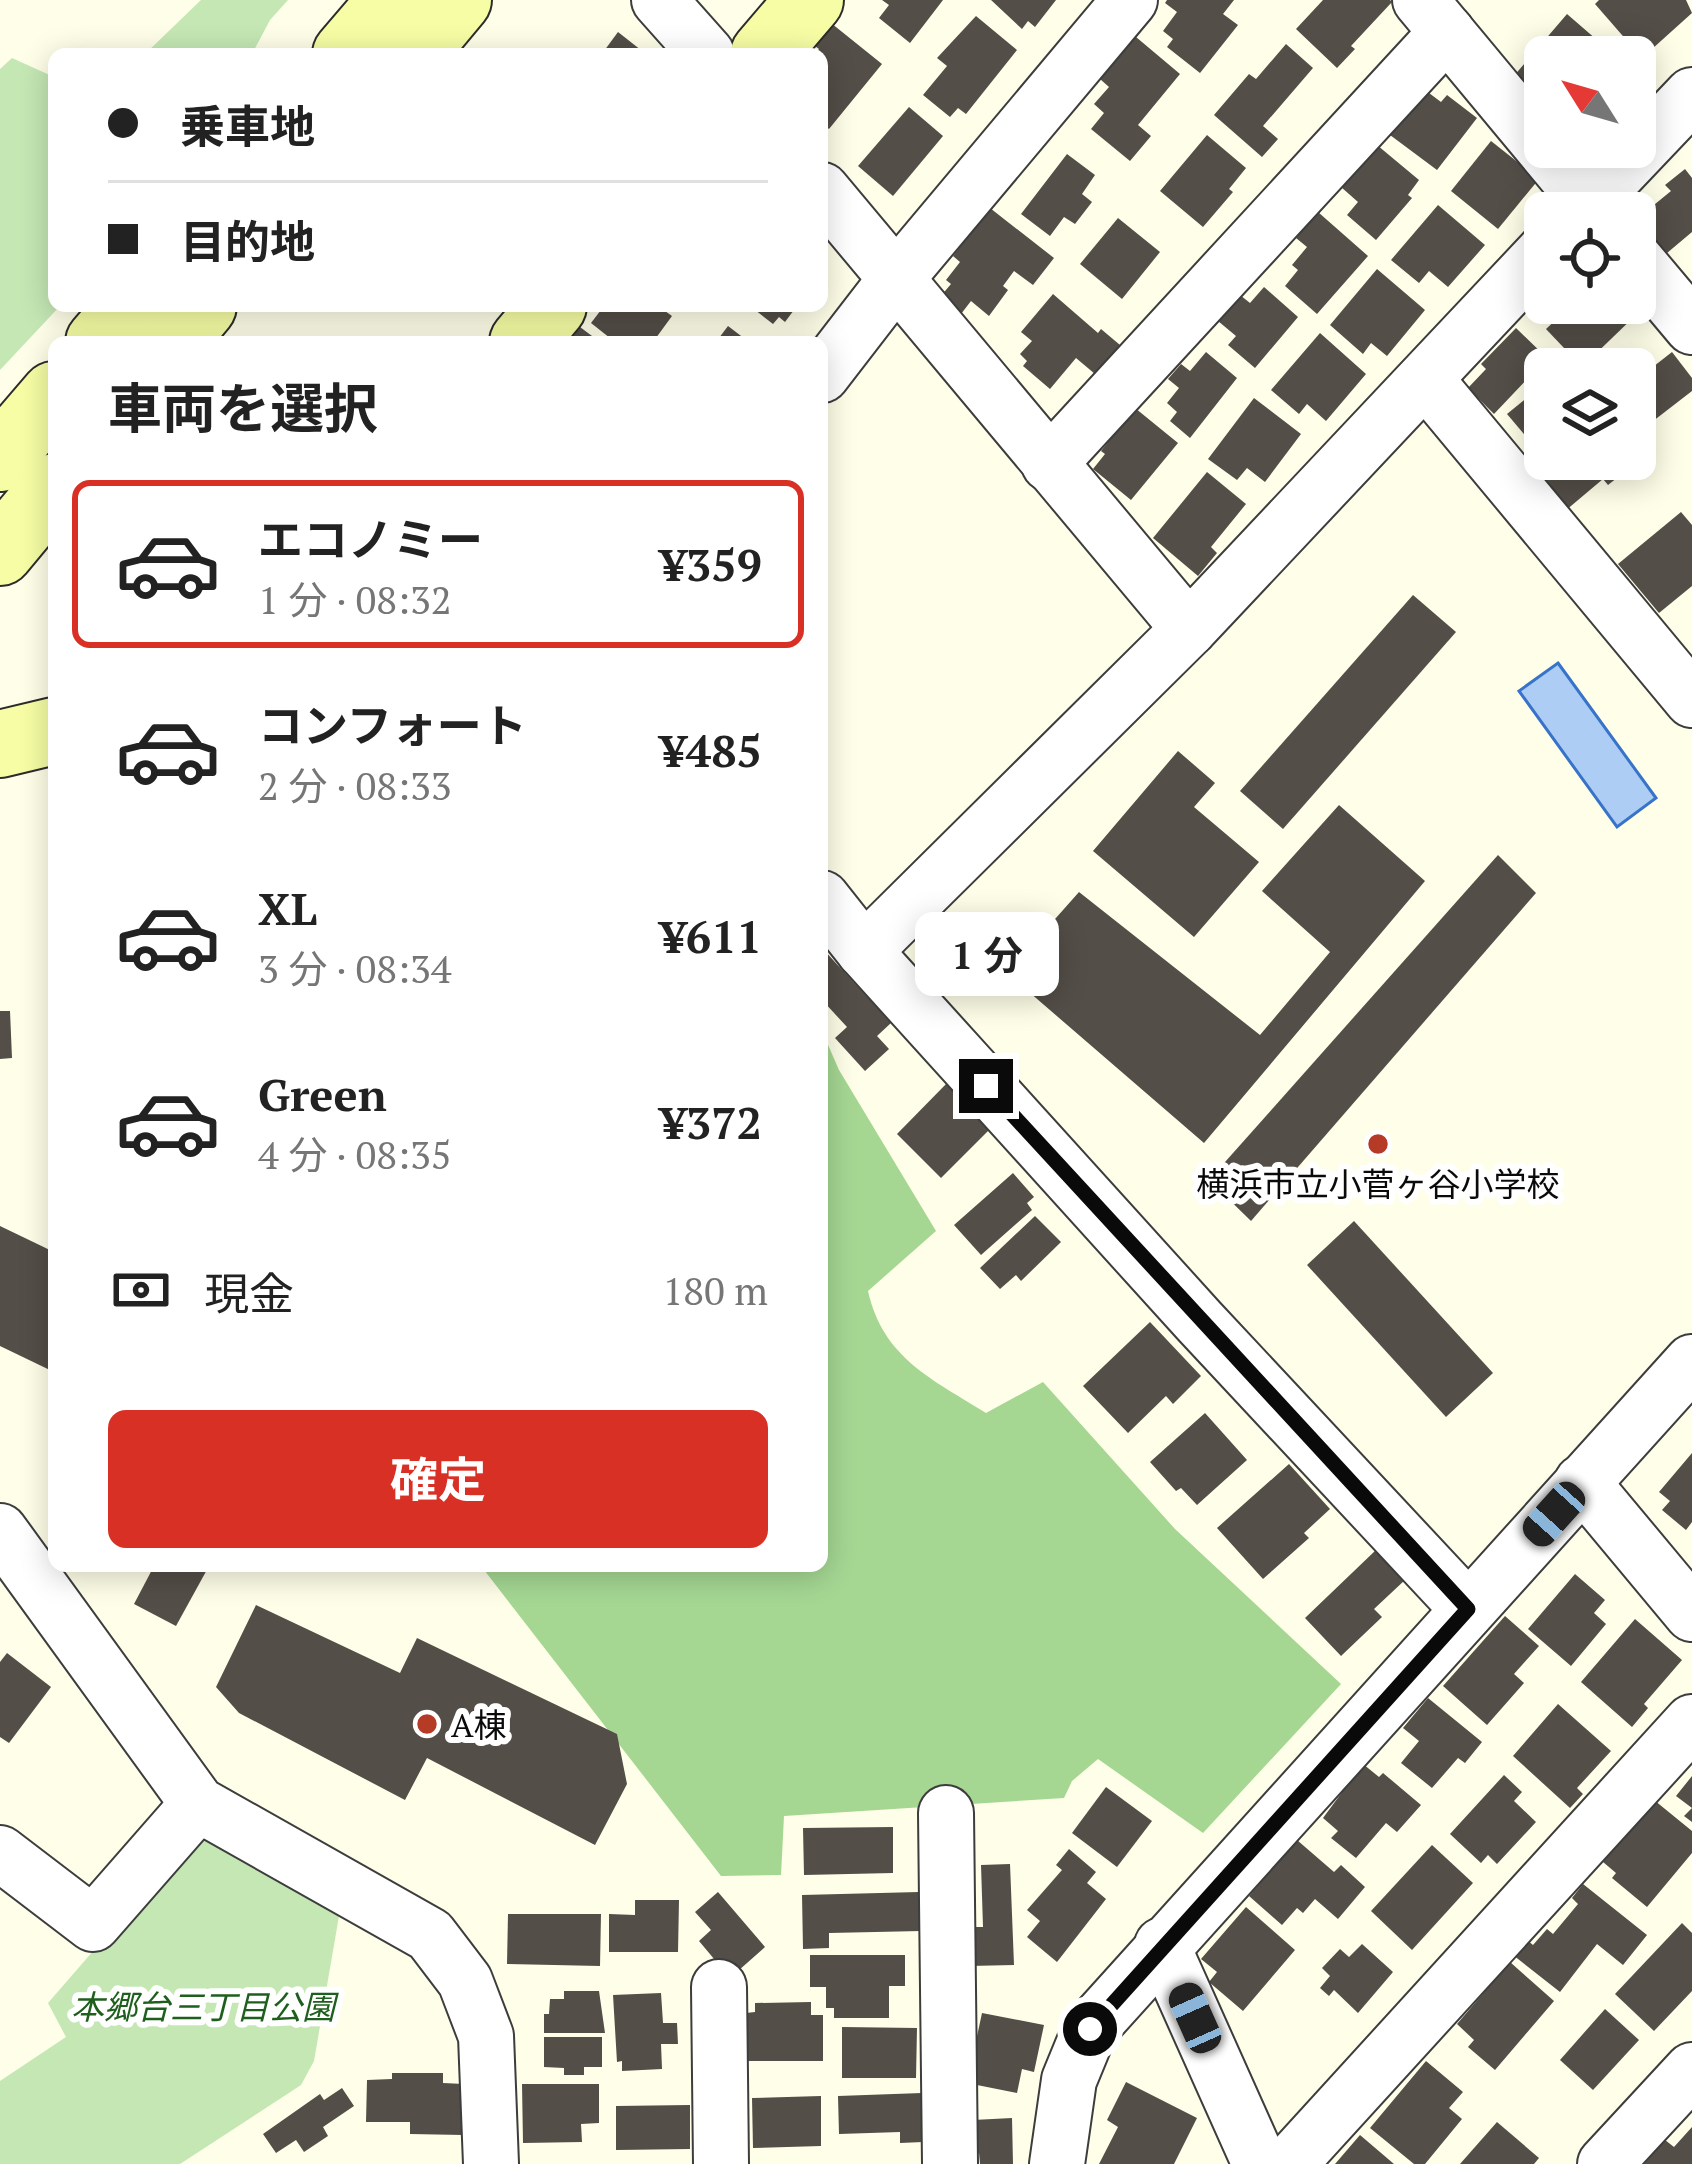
<!DOCTYPE html>
<html lang="ja">
<meta charset="utf-8">
<style>
body{margin:0;font-family:"PT Serif","Noto Sans JP",serif;background:#f2f2f2;color:#222;height:100vh;display:flex;flex-direction:column;font-size:45px;white-space:nowrap}
*{box-sizing:border-box;margin:0}
p{font-size:39px;color:#767676}
.icon{flex:none;width:66px;height:66px;fill:none;stroke:currentColor;stroke-width:2;stroke-linecap:round;stroke-linejoin:round}
.map{position:relative;flex:1;overflow:hidden}
.panel{position:absolute;left:48px;top:336px;width:780px;height:1236px;display:flex;flex-direction:column;background:#fff;border-radius:18px;box-shadow:0 6px 30px #0003}
.panel>*{flex:none}
.hud{position:absolute;left:48px;top:48px;width:780px;height:264px;border-radius:18px;box-shadow:0 6px 30px #0003;display:grid;align-content:center;height:264px;padding:0 60px;background:#fff}
.needle{width:78px;rotate:307deg}
.controls{position:absolute;left:1524px;top:36px;display:grid;gap:24px}
.controls a{display:grid;place-items:center;width:132px;height:132px;border-radius:18px;background:#fff;box-shadow:0 6px 30px #0003;font-size:60px}
.end{position:absolute;width:54px;height:54px;margin:-27px;border:15px solid #0a0a0a;background:#fff;box-shadow:0 0 0 6px #fff}
.from{border-radius:50%}
.bubble{position:absolute;height:84px;border-radius:18px;background:#fff;box-shadow:0 6px 30px #0003;font-size:39px;font-weight:700;line-height:84px;text-align:center}
.car{position:absolute;width:36px;height:72px;margin:-36px -18px;border-radius:15px;box-shadow:0 0 9px 3px #0007;background:linear-gradient(#222 24%,#8ab4d8 0 40%,#222 0 76%,#8ab4d8 0 86%,#222 0)}
.hud b{display:flex;align-items:center;gap:42px;height:114px;font-size:45px}
.hud b+b{border-top:3px solid #e0e0e0}
.hud i{width:30px;height:30px;background:#222}
ul{padding:0;list-style:none}
li{display:flex;align-items:center;gap:36px;height:168px;margin:0 24px 18px;padding:0 36px;border:6px solid transparent;border-radius:18px}
li div{flex:1}
li b{display:block;font-size:45px}
li em{font-style:normal;font-weight:700}
li.active{border-color:#d93025}
li>.icon{width:108px;height:108px;stroke-width:1.5}
h2{padding:0 60px;font-size:54px;line-height:144px}
.pay{display:flex;align-items:center;gap:30px;height:132px;padding:0 60px;font-size:45px}
.pay p{margin-inline-start:auto}
.action{display:flex;gap:24px;margin-top:auto;padding:24px 60px}
.action a{flex:1;height:138px;border-radius:18px;background:#d93025;color:#fff;font-size:48px;font-weight:700;line-height:138px;text-align:center}
.map>svg:first-child{display:block}
.green{fill:#c4e7b4}
.forest{fill:#a5d793}
.water{fill:#aecdf4;stroke:#3773c9;stroke-width:3}
.building{fill:#534e47}
.lines{fill:none;stroke-linecap:round;stroke-linejoin:round}
.street-casing{stroke:#3d3d3d;stroke-width:58}
.secondary-casing{stroke:#2c2c2c;stroke-width:70}
.street{stroke:#fff;stroke-width:54}
.secondary{stroke:#f6fda4;stroke-width:66}
.route{stroke:#0a0a0a;stroke-width:15}
.poi-dot{fill:#b63b27;stroke:#fff;stroke-width:4.5}
.labels{text-anchor:middle;dominant-baseline:central;stroke-width:12;stroke-linejoin:round;paint-order:stroke}
.poi-label{font-size:33px;fill:#0a0a0a;stroke:#fff}
.park-label{font-size:33px;font-style:italic;fill:#1e5f1d;stroke:#fff}
</style>
<div class="map">
<svg width="1692" height="2164" viewBox="0 0 1692 2164">
<rect width="100%" height="100%" fill="#fffee8"/>
<!-- green -->
<g class="green">
<path d="M201,0h87l-18,20 -18,34h-107z"/>
<path d="M12,58l42,19v229h6l-60,64v-301z"/>
<path d="M199,1829l64,44 76,43 -25,145 -13,24 -121,79h-180v-83l66,-44 -18,-34z"/>
</g>
<!-- forest -->
<path class="forest" d="M822,1031l17,39 97,161 -68,60c15,67 64,88 118,122l57,-31 132,147 166,155 -138,149 -105,-74 -26,22 -8,17 -280,18 -3,59 -60,1 -240,-310h341z"/>
<!-- water -->
<path class="water" d="M1558,663l98,135 -39,29 -98,-136z"/>
<!-- building -->
<g class="building">
<path d="M882,0h61l-33,43 -31,-25 10,-13z"/>
<path d="M991,0h65l-21,27 -7,-6 -6,8z"/>
<path d="M1167,0h67l-11,14 15,11 -38,48 -33,-26 6,-8 -10,-8 14,-19 -12,-9z"/>
<path d="M1323,0h67l2,2 -41,44 4,3 -18,19 -41,-39z"/>
<path d="M1599,0h87l6,13 -50,45 -47,-54z"/>
<path d="M1567,14l30,26 -15,17h-37v20l-4,-4 -14,16 -14,-12z"/>
<path d="M976,16l41,34 -51,64 -8,-6 -8,9 -27,-22 24,-29 -10,-8z"/>
<path d="M826,19l56,45 -53,65 -7,-6v-69h-7l4,-5 -11,-8z"/>
<path d="M618,32l28,22 -42,-3z"/>
<path d="M1136,37l44,37 -42,51 13,11 -21,25 -39,-32 13,-16 -10,-9 15,-17 -9,-8z"/>
<path d="M1286,44l27,24 -50,58 15,13 -16,18 -48,-42 35,-41 7,5z"/>
<path d="M1425,90l16,12 6,-7 30,23 -40,52 -47,-35z"/>
<path d="M909,107l34,29 -50,60 -35,-30z"/>
<path d="M1207,135l39,33 -17,21 4,3 -30,35 -43,-36z"/>
<path d="M1491,141l48,38 -41,50 -47,-38z"/>
<path d="M1377,145l42,35 -11,15 4,3 -36,42 -29,-25 11,-13 -17,-15z"/>
<path d="M1067,154l28,21 -13,19 10,8 -17,22 -11,-7 -14,19 -29,-22z"/>
<path d="M1685,169l7,9v54l-25,21 -29,-35 33,-27 -6,-6z"/>
<path d="M1438,205l47,40 -37,42 -19,-16 -10,12 -28,-23z"/>
<path d="M990,208l64,50 -21,27 -19,-14 -11,15 5,4 -19,26 -18,-15 -10,13 -21,-17 11,-13 -5,-4 14,-18 -7,-6z"/>
<path d="M1318,212l50,44 -51,58 -32,-28 13,-16 -6,-5 15,-18 -11,-9z"/>
<path d="M1118,218l42,34 -38,47 -42,-35z"/>
<path d="M1377,269l48,41 -38,46 -16,-13 -8,11 -33,-29z"/>
<path d="M1264,287l34,30 -43,51 -27,-23 8,-9 -18,-15 22,-26 10,8z"/>
<path d="M1053,294l45,39 3,-4 19,16 -25,29 -19,-16 -26,31 -27,-23 4,-5 -7,-7 12,-13 -11,-9z"/>
<path d="M1574,303h56l9,9 -57,55 -36,-38z"/>
<path d="M604,306h54l14,10 -19,26h-38l-24,-19z"/>
<path d="M750,306h47l-12,16 -6,-5 -6,7z"/>
<path d="M728,326l21,16h-33z"/>
<path d="M580,327l20,15h-31z"/>
<path d="M1516,328l31,30 -53,56 -26,-26 18,-19 -5,-5z"/>
<path d="M1320,333l46,41 -40,47 -19,-17 -8,10 -28,-24z"/>
<path d="M1206,352l31,26 -47,60 -20,-17 7,-9 -10,-9 12,-15 -11,-9 13,-15 9,7z"/>
<path d="M1672,352l20,26v13l-57,44v-54z"/>
<path d="M1545,383v54l-11,9 -27,-32z"/>
<path d="M1254,398l47,36 -36,48 -18,-14 -10,12 -29,-21z"/>
<path d="M1135,408l43,35 -47,57 -38,-31 12,-15 -4,-3z"/>
<path d="M1547,459h88l2,3 -29,23 -5,-6 -38,32 -29,-36 15,-12z"/>
<path d="M1207,472l39,32 -35,43 6,6 -19,23 -45,-38z"/>
<path d="M1681,512l11,13v61l-33,27 -41,-49z"/>
<path d="M1413,595l43,37 -173,197 -43,-38z"/>
<path d="M1178,751l37,32 -21,24 65,55 -65,75 -101,-86z"/>
<path d="M1339,805l86,76 -221,262 -197,-170 72,-81 181,143 70,-83 -68,-61z"/>
<path d="M1498,855l38,38 -285,328 -42,-41z"/>
<path d="M822,948l69,75 -14,13 12,13 -24,22 -30,-33 12,-11 -24,-26 5,-4 -6,-8z"/>
<path d="M0,1011h10l2,47 -12,1z"/>
<path d="M949,1081l45,44 -53,53 -44,-44z"/>
<path d="M1013,1173l21,24 -7,6 5,7 -51,45 -27,-30z"/>
<path d="M1035,1216l26,26 -40,39 -5,-6 -16,14 -20,-21z"/>
<path d="M1354,1221l139,152 -47,44 -139,-152z"/>
<path d="M0,1226l54,26v120l-54,-26z"/>
<path d="M1150,1322l51,54 -28,28 -7,-8 -38,37 -45,-47z"/>
<path d="M1205,1413l42,47 -50,45 -16,-17 -5,3 -26,-29z"/>
<path d="M1692,1453v69l-6,8 -24,-20 8,-9 -11,-9z"/>
<path d="M1289,1464l41,45 -26,24 5,5 -46,41 -46,-51z"/>
<path d="M1377,1549l29,30 -32,30 8,8 -41,39 -36,-38z"/>
<path d="M154,1566h55l-33,60 -42,-22z"/>
<path d="M1575,1574l30,26 -11,13 12,11 -35,42 -43,-37z"/>
<path d="M256,1605l144,68 17,-35 200,96 10,50 -32,61 -168,-87 -22,42 -166,-87 -23,-26z"/>
<path d="M1505,1616l34,30 -25,28 10,9 -37,42 -44,-39z"/>
<path d="M1635,1619l47,41 -38,44 4,4 -16,19 -51,-45z"/>
<path d="M7,1653l44,34 -42,56 -9,-6v-75z"/>
<path d="M1428,1698l54,44 -17,21 -7,-5 -26,30 -31,-25 18,-22 -16,-13z"/>
<path d="M1558,1704l53,47 -34,37 6,6 -13,14 -57,-52z"/>
<path d="M1363,1764l16,13 4,-4 38,32 -24,27 -11,-9 -30,35 -25,-20 7,-7 -15,-13z"/>
<path d="M1504,1775l18,17 -8,9 22,21 -39,42 -9,-9 -7,8 -31,-29z"/>
<path d="M1692,1776v46l-8,-6 8,-8 -16,-12z"/>
<path d="M1106,1787l46,34 -35,46 -45,-34z"/>
<path d="M1654,1800l38,31v22l-45,54 -35,-29 4,-5 -13,-11z"/>
<path d="M893,1827v46l-89,2 -1,-47z"/>
<path d="M1297,1840l37,32 7,-7 24,22 -27,32 -23,-20 -12,14 -6,-5 -15,17 -33,-29 24,-28 -4,-3 12,-13 4,3z"/>
<path d="M1432,1845l41,38 -61,67 -41,-39z"/>
<path d="M1069,1849l27,23 -9,11 19,16 -49,63 -30,-25 13,-16 -13,-11 35,-40 -6,-5z"/>
<path d="M1010,1864l4,101 -45,1 -2,-39h16l-2,-62z"/>
<path d="M1583,1884l64,51 -24,30 -26,-21 -37,48 -47,-37 13,-16 7,6 14,-16 6,5 25,-30 -6,-6z"/>
<path d="M718,1892l47,55 -35,31 -31,-37 12,-11 -16,-18z"/>
<path d="M919,1892l2,39 -92,2v15l-26,1 -1,-54z"/>
<path d="M635,1900h44l-1,52h-69v-38l26,1z"/>
<path d="M1246,1907l49,43 -52,61 -34,-29 8,-10 -16,-13z"/>
<path d="M508,1914h93l-1,52 -93,-2z"/>
<path d="M1682,1923l10,10v58l-38,40 -39,-37z"/>
<path d="M1362,1944l31,28 -35,41 -24,-23 -5,6 -9,-8 10,-12 -8,-8 18,-19 9,8z"/>
<path d="M810,1955h95v31h-16v32h-55v-10h-8v-21h-16z"/>
<path d="M1510,1962l44,39 -59,69 -27,-23 6,-7 -17,-16z"/>
<path d="M564,1991h35l6,42h-61v-19h5l1,-15h14z"/>
<path d="M661,1993l2,30h14l1,21h-17l1,25 -40,2v-10l-5,1 -4,-67z"/>
<path d="M811,2002v13h12v46h-77v-48l9,-1v-9z"/>
<path d="M1605,2009l34,31 -46,50 -33,-30z"/>
<path d="M982,2013l62,12 -10,47 -12,-3 -5,24 -50,-10z"/>
<path d="M842,2027l75,1 -1,50h-74z"/>
<path d="M544,2037h58v30h-18v8h-20v-7l-20,-1z"/>
<path d="M1426,2061l37,31 -14,16 13,11 -37,45h-11l-44,-36z"/>
<path d="M392,2073h51v10l21,1 -1,51 -53,-1v-12h-44l1,-42 25,-1z"/>
<path d="M1126,2082l71,36 -23,46h-75l19,-37 -11,-7z"/>
<path d="M522,2084h77v39l-18,1 1,18 -59,1z"/>
<path d="M342,2088l12,18 -31,21 5,9 -24,16 -8,-12 -20,13 -13,-19 57,-40 4,6z"/>
<path d="M922,2093l1,49 -23,1v-11l-61,2 -1,-38z"/>
<path d="M821,2096v50l-68,2 -1,-50z"/>
<path d="M690,2105v44l-74,1v-44z"/>
<path d="M1012,2118l1,46h-33l-1,-11h-9l3,-33z"/>
<path d="M1497,2122l42,36 -5,6h-74z"/>
<path d="M1692,2127v37h-48l21,-24 9,7z"/>
<path d="M1360,2135l34,29h-59z"/>
</g>
<g class="lines">
<defs>
<g id="street">
<path d="M659,0l48,54"/>
<path d="M1420,0l177,213"/>
<path d="M822,190l367,439"/>
<path d="M1580,213l112,-118"/>
<path d="M1635,259l57,68"/>
<path d="M822,375l74,-96 234,-279"/>
<path d="M1426,380l266,320"/>
<path d="M1049,464l398,-432"/>
<path d="M822,898l42,53 335,370 269,288"/>
<path d="M864,951l325,-322 356,-378"/>
<path d="M1582,1482l110,132"/>
<path d="M0,1531l198,273 232,131 35,46 21,55 5,128"/>
<path d="M946,1813l4,351"/>
<path d="M0,1853l93,71 105,-120"/>
<path d="M1162,1945l98,219"/>
<path d="M719,1987l2,177"/>
<path d="M1057,2164l12,-84 21,-51 602,-667"/>
<path d="M1289,2164l403,-442"/>
<path d="M1605,2164l87,-94"/>
</g>
<g id="secondary">
<path d="M346,54l46,-54"/>
<path d="M413,54l45,-54"/>
<path d="M764,54l46,-54"/>
<path d="M99,342l31,-36"/>
<path d="M173,342l30,-36"/>
<path d="M523,342l30,-36"/>
<path d="M0,458l54,-63"/>
<path d="M0,552l54,-65"/>
<path d="M0,744l54,-13"/>
</g>
</defs>
<!-- street casing -->
<use href="#street" class="street-casing"/>
<!-- secondary casing -->
<use href="#secondary" class="secondary-casing"/>
<!-- street -->
<use href="#street" class="street"/>
<!-- secondary -->
<use href="#secondary" class="secondary"/>
</g>
<g class="lines">
<!-- route -->
<path class="route" d="M986,1086l482,523 -378,420"/>
</g>
<!-- markers -->
<g class="poi-dot">
<circle cx="1378" cy="1144" r="12"/>
<circle cx="427" cy="1724" r="12"/>
</g>
<g class="labels">
<!-- poi labels -->
<g class="poi-label">
<text x="1378" y="1183">横浜市立小菅ヶ谷小学校</text>
<text x="451" y="1724" text-anchor="start">A棟</text>
</g>
<!-- park labels -->
<g class="park-label">
<text x="203" y="2006">本郷台三丁目公園</text>
</g>
</g>
</svg>
<div class="controls">
<a><svg class="needle" viewBox="-14 -14 28 28"><path d="M0-13l5 13h-10z" fill="#e53935"/><path d="M0 13l5-13h-10z" fill="#767676"/></svg></a>
<a><svg class="icon" aria-label="locate" viewBox="0 0 24 24"><circle cx="12" cy="12" r="6"/><path d="M12 2v4M12 18v4M2 12h4M18 12h4"/></svg></a>
<a><svg class="icon" aria-label="layers" viewBox="0 0 24 24"><path d="M12 4l9 5-9 5-9-5zM3 14l9 5 9-5"/></svg></a>
</div>
<i class="end from" style="left:1090px;top:2029px"></i>
<i class="end" style="left:986px;top:1086px"></i>
<div class="bubble" style="left:915px;top:912px;width:144px">1 分</div>
<i class="car" style="left:1554px;top:1514px;rotate:222deg"></i>
<i class="car" style="left:1195px;top:2018px;rotate:336deg"></i>
<div class="hud">
<b><i class="from"></i>乗車地</b>
<b><i></i>目的地</b>
</div>
<section class="panel">
<h2>車両を選択</h2>
<ul>
<li class="active"><svg class="icon" aria-label="car" viewBox="0 0 24 24"><path d="M5 17H2v-5l4-1 3-4h7l3 4 3 1v5h-3M9 17h6M6 11h13"/><circle cx="7" cy="17" r="2"/><circle cx="17" cy="17" r="2"/></svg><div><b>エコノミー</b><p>1 分 · 08:32</p></div><em>¥359</em></li>
<li><svg class="icon" aria-label="car" viewBox="0 0 24 24"><path d="M5 17H2v-5l4-1 3-4h7l3 4 3 1v5h-3M9 17h6M6 11h13"/><circle cx="7" cy="17" r="2"/><circle cx="17" cy="17" r="2"/></svg><div><b>コンフォート</b><p>2 分 · 08:33</p></div><em>¥485</em></li>
<li><svg class="icon" aria-label="car" viewBox="0 0 24 24"><path d="M5 17H2v-5l4-1 3-4h7l3 4 3 1v5h-3M9 17h6M6 11h13"/><circle cx="7" cy="17" r="2"/><circle cx="17" cy="17" r="2"/></svg><div><b>XL</b><p>3 分 · 08:34</p></div><em>¥611</em></li>
<li><svg class="icon" aria-label="car" viewBox="0 0 24 24"><path d="M5 17H2v-5l4-1 3-4h7l3 4 3 1v5h-3M9 17h6M6 11h13"/><circle cx="7" cy="17" r="2"/><circle cx="17" cy="17" r="2"/></svg><div><b>Green</b><p>4 分 · 08:35</p></div><em>¥372</em></li>
</ul>
<div class="pay"><svg class="icon" aria-label="cash" viewBox="0 0 24 24"><path d="M3 7h18v10H3z"/><circle cx="12" cy="12" r="2"/></svg>現金<p>180 m</p></div>
<div class="action"><a>確定</a></div>
</section>
</div>
